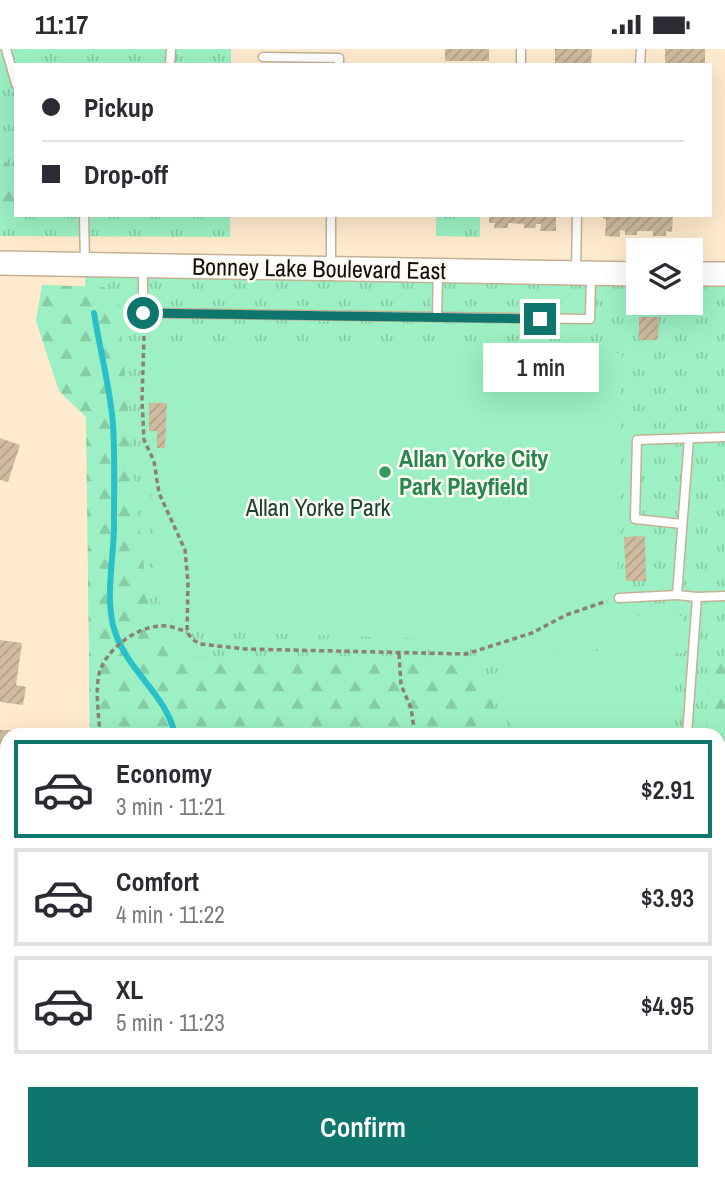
<!DOCTYPE html>
<meta charset="utf-8">
<style>
body{margin:0;font-family:"Archivo Narrow",sans-serif;background:#f7f7f7;color:#2b2b33;height:100vh;display:flex;flex-direction:column;font-size:26px;white-space:nowrap}
*{box-sizing:border-box;margin:0}
p{font-size:23px;color:#7c7c81}
.icon{flex:none;width:38px;height:38px;fill:none;stroke:currentColor;stroke-width:2;stroke-linecap:round;stroke-linejoin:round}
.map{position:relative;flex:1;overflow:hidden}
.sheet{position:absolute;left:0px;top:679px;width:726px;height:453px;display:flex;flex-direction:column;background:#fff;border-radius:21px 21px 0 0;box-shadow:0 7px 28px #0002}
.sheet>*{flex:none}
.top-card{position:absolute;left:14px;top:14px;width:698px;height:154px;border-radius:0px;box-shadow:0 7px 28px #0002;display:grid;align-content:center;height:154px;padding:0 28px;background:#fff}
.fabs{position:absolute;left:626px;top:189px;display:grid;gap:14px}
.fabs a{display:grid;place-items:center;width:77px;height:77px;border-radius:0px;background:#fff;box-shadow:0 7px 28px #0002;font-size:35px}
.end{position:absolute;width:32px;height:32px;margin:-16px;border:9px solid #0f766e;background:#fff;box-shadow:0 0 0 4px #fff}
.from{border-radius:50%}
.bubble{position:absolute;height:49px;border-radius:0px;background:#fff;box-shadow:0 7px 28px #0002;font-size:23px;font-weight:600;line-height:49px;text-align:center}
.top-card b{display:flex;align-items:center;gap:24px;height:66px;font-size:26px}
.top-card b+b{border-top:2px solid #e1e1e2}
.top-card i{width:18px;height:18px;background:#2b2b33}
ul{padding:12px 0 0;list-style:none}
li{display:flex;align-items:center;gap:21px;height:98px;margin:0 14px 10px;padding:0 14px;border:4px solid #e1e1e2;border-radius:0px}
li div{flex:1}
li b{display:block;font-size:26px}
li em{font-style:normal;font-weight:600}
li.selected{border-color:#0f766e}
li>.icon{width:63px;height:63px;stroke-width:1.5}
.button{display:flex;gap:14px;margin-top:auto;padding:14px 28px}
.button a{flex:1;height:80px;border-radius:0px;background:#0f766e;color:#fff;font-size:28px;font-weight:600;line-height:80px;text-align:center}
.status{display:flex;justify-content:space-between;align-items:center;height:49px;padding:0 35px;background:#fff;direction:ltr}
.status svg{height:19px;fill:currentColor}
.map>svg:first-child{display:block}
.grass{fill:url(#grass-tufts)}
.forest{fill:url(#forest-firs)}
.garden{fill:#9cf0c3}
.lines{fill:none;stroke-linecap:round;stroke-linejoin:round}
.stream{stroke:#28c1ca;stroke-width:6}
.building{fill:url(#building-hatch)}
.lane-casing{stroke:#c4b194;stroke-width:11}
.secondary-casing{stroke:#c4b194;stroke-width:26}
.path{stroke:#8d806c;stroke-width:3.5;stroke-dasharray:5 3.5;stroke-linecap:butt}
.lane{stroke:#fff;stroke-width:8}
.secondary{stroke:#fff;stroke-width:23}
.route{stroke:#0f766e;stroke-width:9}
.leisure-dot{fill:#2e9e5b;stroke:#fefaf4;stroke-width:2.5}
.labels{text-anchor:middle;dominant-baseline:central;stroke-width:5;stroke-linejoin:round;paint-order:stroke}
.street-label{font-size:24px;fill:#140e04;stroke:#fefaf4}
.leisure-label{font-size:24px;font-weight:bold;fill:#27864d;stroke:#fefaf4;text-anchor:start}
.park-label{font-size:24px;fill:#1a4430;stroke:#fefaf4}
</style>
<div class="status"><b>11:17</b><svg viewBox="0 0 49 12"><path d="M0 12V9h3v3zM5 12V6h3v6zM10 12V3h3v9zM15 12V0h3v12zM26 1h20v11H26zM47 4h2v5h-2z"/></svg></div>
<div class="map">
<svg width="725" height="1132" viewBox="0 0 725 1132">
<defs>
<pattern id="grass-tufts" width="24" height="20" patternUnits="userSpaceOnUse" patternTransform="scale(1.75)"><rect width="24" height="20" fill="#9cf0c3"/><path d="M3 7l-1-3M5 7V3M7 7l1-3M15 17l-1-3M17 17v-4M19 17l1-3" fill="none" stroke="#86cda6"/></pattern>
<pattern id="forest-firs" width="22" height="20" patternUnits="userSpaceOnUse" patternTransform="scale(1.75)"><rect width="22" height="20" fill="#9cf0c3"/><path d="M5 1l3.5 6h-7zM16 11l3.5 6h-7z" fill="#86cda6"/></pattern>
<pattern id="building-hatch" width="6" height="6" patternUnits="userSpaceOnUse" patternTransform="scale(1.75)"><rect width="6" height="6" fill="#cfbc9f"/><path d="M-1 1l2-2M0 6l6-6M5 7l2-2" fill="none" stroke="#b1a087"/></pattern>
</defs>
<rect width="100%" height="100%" fill="#feeacc"/>
<!-- grass -->
<g class="grass">
<path d="M0,0h231v16h-215v150h214v22l-230,-1z"/>
<path d="M436,166h44v22l-44,-1z"/>
<path d="M85,227l554,8v19h52v-18l34,1v895h-631v-7h625v-439h-629z"/>
</g>
<!-- forest -->
<g class="forest">
<path d="M0,100l16,31v35h7l-16,9h-7z"/>
<path d="M42,236l62,2 15,15 12,147 17,154 17,39 29,14 271,9 21,14 16,56h-412l-4,-318 -27,-26 -23,-70z"/>
<path d="M725,609v198l-6,-5v-116h-13l1,-63z"/>
<path d="M719,1013l6,4v115h-631v-7h625z"/>
</g>
<!-- garden -->
<path class="garden" d="M145,294l477,10 -6,289 2,-27 66,1 -1,37h-10l-1,82h-157l-17,-49 5,-38 98,3 6,-7 -415,-13 -27,-15 -10,-26z"/>
<g class="lines">
<!-- stream -->
<g class="stream">
<path d="M94,264c6,37 16,74 19,111 2,31 1,64 1,95 1,35 -9,72 -1,106 11,45 53,67 62,110"/>
<path d="M402,1125l4,7"/>
</g>
</g>
<!-- building -->
<g class="building">
<rect x="445" y="0" width="44" height="12"/>
<path d="M555,0h37l-1,16h-36z"/>
<rect x="665" y="0" width="40" height="16"/>
<path d="M489,166h67v16h-16l1,-7h-5l-1,4h-11v-4l-16,-1v5h-14l1,-5h-6z"/>
<path d="M603,166h70l-1,17 -6,-1v5h-13v-5h-16v4h-12v-4l-5,-1v7l-15,-1 1,-17h-3z"/>
<path d="M639,268h20l-1,23h-19z"/>
<path d="M149,354h18l-2,45h-8v-17h-8z"/>
<path d="M0,389l20,7 -12,37 -8,-2z"/>
<path d="M645,487l1,45h-20l-2,-44z"/>
<path d="M0,591l22,3 -6,42 10,2 -3,18 -23,-3z"/>
<path d="M0,681h18v5h-11v17h-7z"/>
<path d="M0,752l7,1v38l-7,-1z"/>
<path d="M8,1125h42l-1,3 10,4h-54z"/>
</g>
<g class="lines">
<defs>
<g id="lane">
<path d="M6,0l10,35"/>
<path d="M521,0v16"/>
<path d="M263,8l76,1v7"/>
<path d="M170,16l1,-16"/>
<path d="M640,16l1,-16"/>
<path d="M84,166l1,47"/>
<path d="M331,217v-51"/>
<path d="M143,219v45l447,6 1,-44"/>
<path d="M576,223l1,-57"/>
<path d="M437,268l1,-46"/>
<path d="M689,389l-12,157 20,2 28,-1"/>
<path d="M682,475l-47,-5 2,-79 88,-3"/>
<path d="M619,549l58,-3"/>
<path d="M687,686l10,-138"/>
<path d="M0,716h7"/>
</g>
<g id="secondary">
<path d="M0,214l639,11"/>
<path d="M691,225h34"/>
</g>
</defs>
<!-- lane casing -->
<use href="#lane" class="lane-casing"/>
<!-- secondary casing -->
<use href="#secondary" class="secondary-casing"/>
<!-- path -->
<g class="path">
<path d="M144,287l-2,64 2,40 10,21 5,32 26,57 3,32 -1,50 5,7 8,5 45,5 221,5 66,-21 34,-18 41,-14"/>
<path d="M399,605l2,31 10,23 4,27"/>
<path d="M100,686c-1,-19 -5,-42 -1,-61 6,-24 37,-47 61,-48 9,-1 19,3 27,6"/>
<path d="M317,1125v7"/>
</g>
<!-- lane -->
<use href="#lane" class="lane"/>
<!-- secondary -->
<use href="#secondary" class="secondary"/>
</g>
<g class="lines">
<!-- route -->
<path class="route" d="M143,264l397,6"/>
</g>
<!-- markers -->
<circle class="leisure-dot" cx="385" cy="423" r="7"/>
<g class="labels">
<!-- street labels -->
<g class="street-label">
<text transform="translate(319 219) rotate(1)">Bonney Lake Boulevard East</text>
</g>
<!-- leisure labels -->
<g class="leisure-label">
<text x="399" y="409">Allan Yorke City<tspan x="399" dy="28">Park Playfield</tspan></text>
</g>
<!-- park labels -->
<g class="park-label">
<text x="318" y="458">Allan Yorke Park</text>
</g>
</g>
</svg>
<div class="fabs">
<a><svg class="icon" aria-label="layers" viewBox="0 0 24 24"><path d="M12 4l9 5-9 5-9-5zM3 14l9 5 9-5"/></svg></a>
</div>
<i class="end from" style="left:143px;top:264px"></i>
<i class="end" style="left:540px;top:270px"></i>
<div class="bubble" style="left:483px;top:294px;width:116px">1 min</div>
<div class="top-card">
<b><i class="from"></i>Pickup</b>
<b><i></i>Drop-off</b>
</div>
<section class="sheet">
<ul>
<li class="selected"><svg class="icon" aria-label="car" viewBox="0 0 24 24"><path d="M5 17H2v-5l4-1 3-4h7l3 4 3 1v5h-3M9 17h6M6 11h13"/><circle cx="7" cy="17" r="2"/><circle cx="17" cy="17" r="2"/></svg><div><b>Economy</b><p>3 min · 11:21</p></div><em>$2.91</em></li>
<li><svg class="icon" aria-label="car" viewBox="0 0 24 24"><path d="M5 17H2v-5l4-1 3-4h7l3 4 3 1v5h-3M9 17h6M6 11h13"/><circle cx="7" cy="17" r="2"/><circle cx="17" cy="17" r="2"/></svg><div><b>Comfort</b><p>4 min · 11:22</p></div><em>$3.93</em></li>
<li><svg class="icon" aria-label="car" viewBox="0 0 24 24"><path d="M5 17H2v-5l4-1 3-4h7l3 4 3 1v5h-3M9 17h6M6 11h13"/><circle cx="7" cy="17" r="2"/><circle cx="17" cy="17" r="2"/></svg><div><b>XL</b><p>5 min · 11:23</p></div><em>$4.95</em></li>
</ul>
<div class="button"><a>Confirm</a></div>
</section>
</div>
